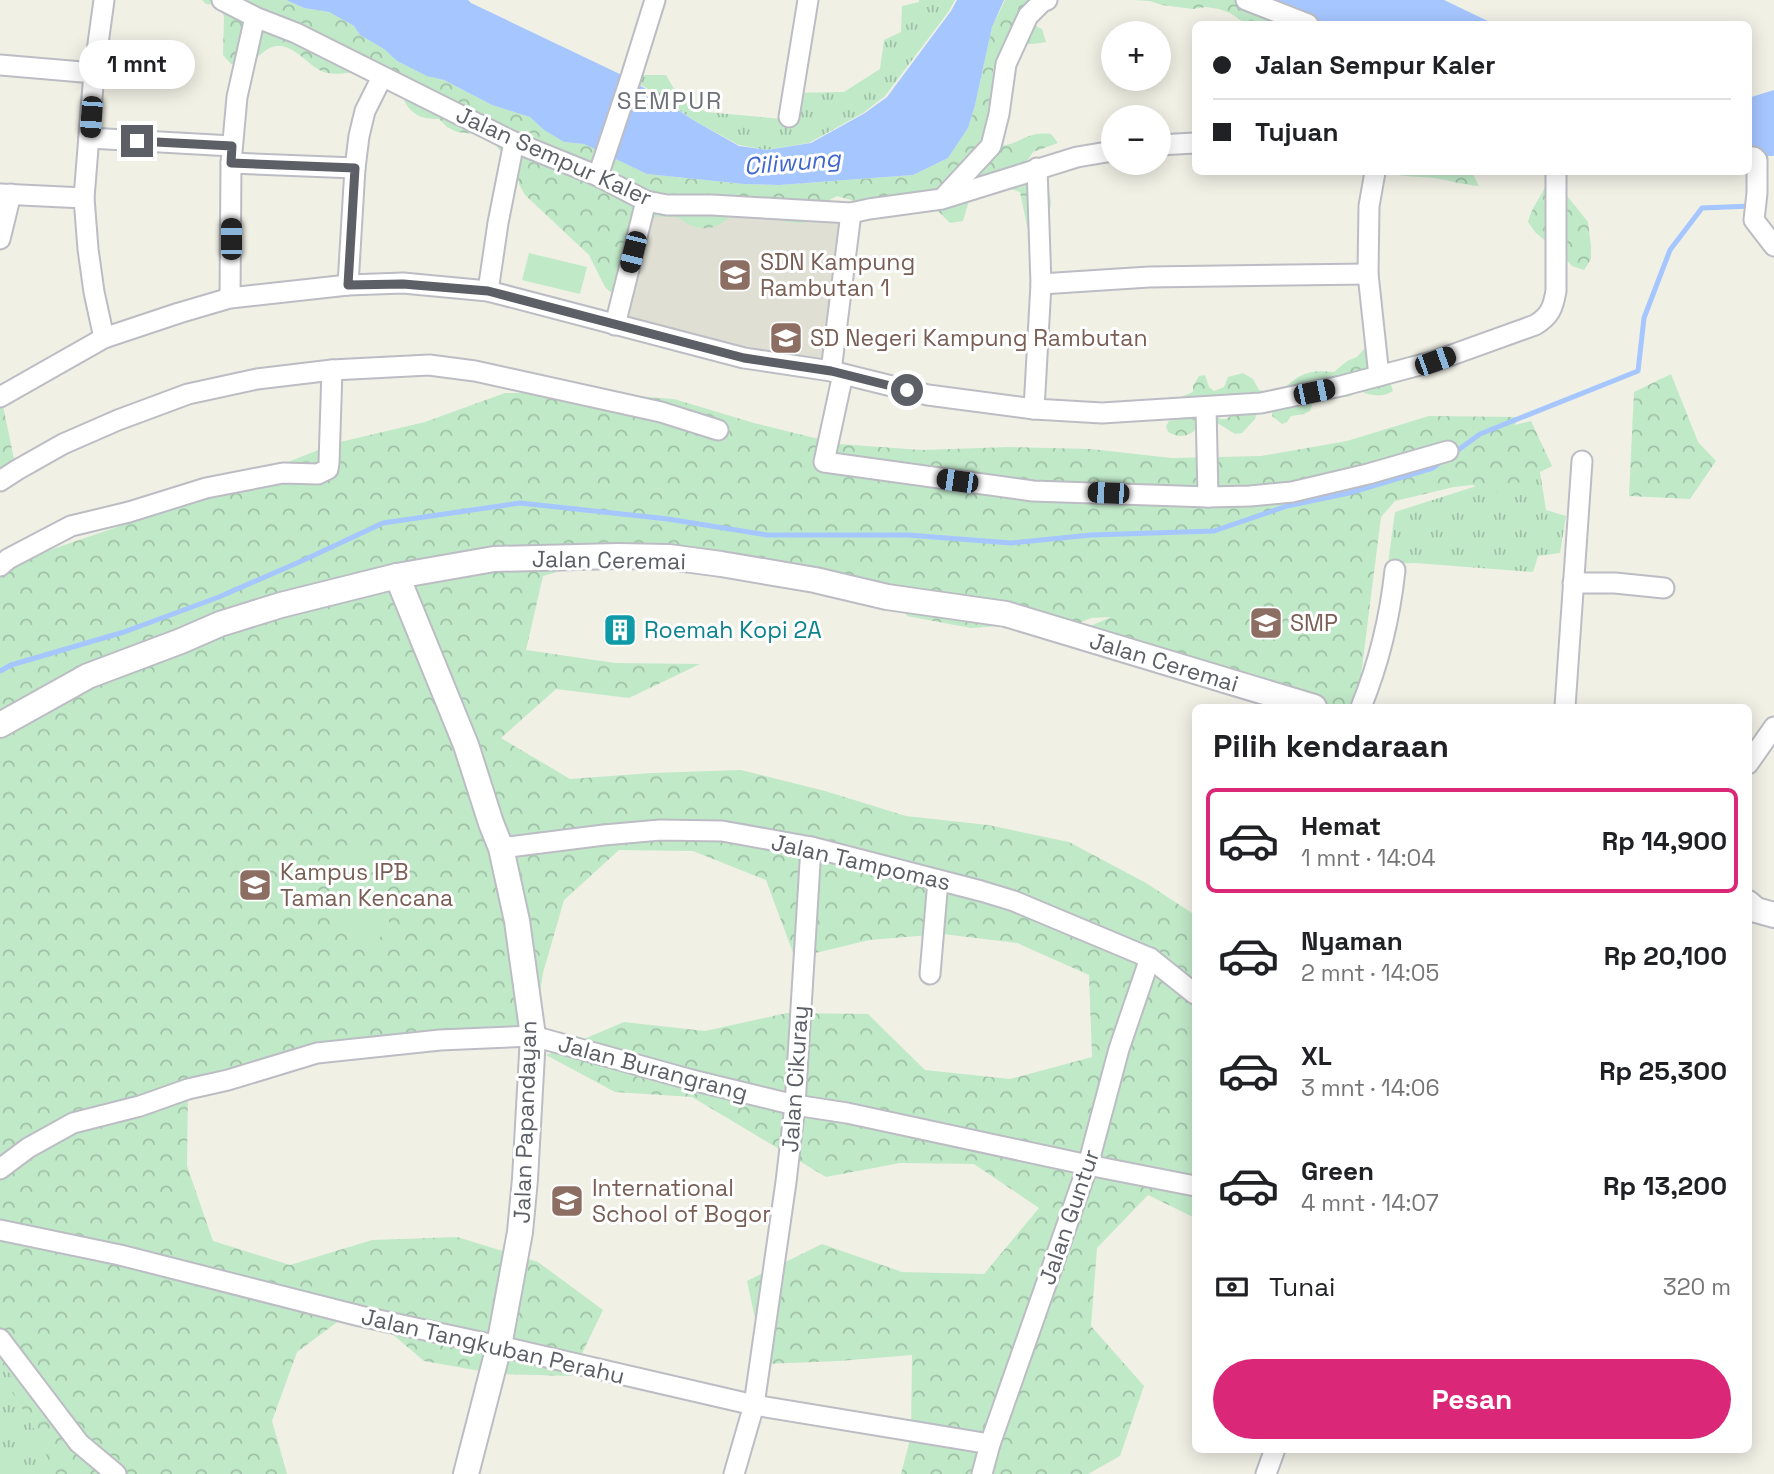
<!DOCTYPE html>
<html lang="id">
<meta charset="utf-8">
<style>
body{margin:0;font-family:"Space Grotesk",sans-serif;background:#f2f2f2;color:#202124;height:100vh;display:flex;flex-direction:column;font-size:26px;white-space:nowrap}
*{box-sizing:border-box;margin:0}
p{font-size:23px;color:#757577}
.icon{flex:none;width:38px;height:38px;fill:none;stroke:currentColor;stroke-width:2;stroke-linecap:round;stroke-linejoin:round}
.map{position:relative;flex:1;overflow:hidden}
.side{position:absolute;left:1192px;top:704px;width:560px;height:749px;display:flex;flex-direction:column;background:#fff;border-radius:10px;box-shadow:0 4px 18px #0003}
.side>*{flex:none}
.top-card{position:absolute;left:1192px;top:21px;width:560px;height:154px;border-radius:10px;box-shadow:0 4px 18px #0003;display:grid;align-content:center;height:154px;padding:0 21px;background:#fff}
.controls{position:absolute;left:1101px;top:21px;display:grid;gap:14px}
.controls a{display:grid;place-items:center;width:70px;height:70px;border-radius:50%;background:#fff;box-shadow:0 4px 18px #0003;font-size:35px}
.end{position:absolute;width:32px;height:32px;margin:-16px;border:9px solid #5c5f66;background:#fff;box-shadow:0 0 0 4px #fff}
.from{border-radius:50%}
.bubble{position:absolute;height:49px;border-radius:24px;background:#fff;box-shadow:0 4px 18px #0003;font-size:23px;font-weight:700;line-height:49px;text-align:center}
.car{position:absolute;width:21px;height:42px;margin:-21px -10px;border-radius:9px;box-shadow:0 0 5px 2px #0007;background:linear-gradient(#222 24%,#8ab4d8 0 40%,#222 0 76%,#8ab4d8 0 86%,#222 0)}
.top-card b{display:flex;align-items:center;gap:24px;height:66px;font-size:26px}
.top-card b+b{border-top:2px solid #e0e0e0}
.top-card i{width:18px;height:18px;background:#202124}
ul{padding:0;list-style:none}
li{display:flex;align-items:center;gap:21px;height:105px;margin:0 14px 10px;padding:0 7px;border:4px solid transparent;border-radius:10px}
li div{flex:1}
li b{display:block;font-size:26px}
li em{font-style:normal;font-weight:700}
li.selected{border-color:#db2777}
li>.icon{width:63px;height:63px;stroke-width:1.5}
h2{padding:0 21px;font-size:32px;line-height:84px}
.pay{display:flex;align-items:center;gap:18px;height:77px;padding:0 21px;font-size:26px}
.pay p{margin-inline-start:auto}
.action{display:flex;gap:14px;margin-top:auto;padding:14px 21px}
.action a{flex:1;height:80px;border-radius:42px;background:#db2777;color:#fff;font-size:28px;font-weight:700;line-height:80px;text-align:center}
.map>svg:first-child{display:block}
.education{fill:#e0dfd3}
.grass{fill:url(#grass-tufts)}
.forest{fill:url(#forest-crowns)}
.green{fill:#c0e9c8}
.water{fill:#a6c6ff}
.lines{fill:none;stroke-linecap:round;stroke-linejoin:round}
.stream{stroke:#a6c6ff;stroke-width:5}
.minor-casing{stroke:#bcbdc4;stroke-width:23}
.tertiary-casing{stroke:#bcbdc4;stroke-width:28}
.minor{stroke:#fff;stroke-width:19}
.tertiary{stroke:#fff;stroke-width:24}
.route{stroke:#5c5f66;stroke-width:9}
.labels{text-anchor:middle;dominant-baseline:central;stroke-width:6;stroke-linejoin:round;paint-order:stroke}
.street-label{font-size:23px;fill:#5c5f66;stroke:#fff}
.education-label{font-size:23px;fill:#785e54;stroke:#fff;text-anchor:start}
.culture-label{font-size:23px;fill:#0d838f;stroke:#fff;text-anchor:start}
.neighbourhood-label{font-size:24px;letter-spacing:2px;fill:#6d7178;stroke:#fff}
.water-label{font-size:24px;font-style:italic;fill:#4067cb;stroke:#fff}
</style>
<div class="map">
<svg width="1774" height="1474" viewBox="0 0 1774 1474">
<defs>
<pattern id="grass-tufts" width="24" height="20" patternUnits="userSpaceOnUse" patternTransform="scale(1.75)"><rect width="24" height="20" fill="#c0e9c8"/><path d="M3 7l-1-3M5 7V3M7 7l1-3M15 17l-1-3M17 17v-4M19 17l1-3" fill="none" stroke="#9fc0a6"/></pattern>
<pattern id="forest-crowns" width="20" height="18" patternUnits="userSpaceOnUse" patternTransform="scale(1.75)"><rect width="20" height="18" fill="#c0e9c8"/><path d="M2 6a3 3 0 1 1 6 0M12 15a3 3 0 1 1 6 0" fill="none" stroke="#9fc0a6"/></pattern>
</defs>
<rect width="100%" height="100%" fill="#f0f0e5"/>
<!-- education -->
<path class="education" d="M646,201l205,12 -20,158 -216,-46z"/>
<!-- grass -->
<g class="grass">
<path d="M919,0h36l-6,11 -64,85 -22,17 -54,30 -42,7 -28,-5 -46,-25 -36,-26 -34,-19h43l11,19 29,18 76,7 6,-26 56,-1 36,-23 4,-29 17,-8 1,-26 17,-4z"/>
<path d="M1539,466l7,44 20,6 -6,37 -22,3 -5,16 -118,-9 -27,1 7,-52z"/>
<path d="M0,1350l107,124h-107z"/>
</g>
<!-- forest -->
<g class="forest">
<path d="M202,0h84l18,8 25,4 25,14 6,9 24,14 13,12 30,14 17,5 48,25 39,12 13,13 20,12 20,2 63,30 97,10 35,1 134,-10 35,-17 20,-30 7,-23 17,-78 13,-27h30l-4,24 11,5 4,13c-27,5 -44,-3 -53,29l6,10 -1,65c23,-1 27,-15 53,-12l7,9 -25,9 -7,11 13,19 10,8 2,12 -2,15 -4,12 -12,7 -6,-10 -7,-34 -12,-4 -38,9 -7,24 -13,2 -17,-17 -73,2 -9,-8 -14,-4 -11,6c-12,30 -33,21 -57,15 -11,-2 -23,-4 -34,-6 -13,15 -26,22 -45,14 -6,-3 -9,-7 -15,-8 -12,-1 -24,0 -35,1l-26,77 -9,-8 -16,-32 -64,-60 -6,-11 -4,-28 -16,-6 -6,-10 -10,-5 -26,-3 -10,-5 -8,-8c-14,0 -25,-2 -33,-15 -2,-3 -2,-7 -4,-10 -3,-6 -25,-17 -32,-20 -13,-5 -30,2 -43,-1 -18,-5 -28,-25 -47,-27 -10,-1 -16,6 -23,11 -8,6 -17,7 -26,7l-8,-9 1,-39 -6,-11 -12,-1z"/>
<path d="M1132,0h191l28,24h-105l-16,-11 -11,-4 -13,-2 -13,2 -31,-4 -12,-4z"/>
<path d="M1389,172h83l7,14c-16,-1 -30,-6 -45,-8 -15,-2 -31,0 -45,-6z"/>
<path d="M1547,182l17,10 24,30 3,25v12l-7,11 -12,-4 -8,-9 -29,-25 -7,-10c3,-15 14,-25 19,-40z"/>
<path d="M1370,347l16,9 3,6 -5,3 -14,1 -4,5 19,12 6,2 2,6c-11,7 -23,5 -35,-1 -10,11 -17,8 -26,-2l-25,13 5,4 -2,6 -6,3 -13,2 -4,6 -5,2 -10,-8v-6l-15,3 -2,6 -13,14 -7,1 -16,-10c-7,3 -11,1 -18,3 -9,2 -3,2 -10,6 -7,5 -17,3 -23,-1l-2,-6 3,-5 16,-3 5,-4 26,2 5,3h5l10,-6 -60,-7 7,-10 10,-4v-6l6,-10 6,-1 4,12 5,4 10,-4 4,-10 15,-4 10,6 6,11c25,5 23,-3 41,-14 11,-6 23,-5 34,-4l13,-11 10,-4 8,-9z"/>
<path d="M1671,374l27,68 18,19 -26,38 -61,-3 5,-104z"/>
<path d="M0,391l17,83 -17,10z"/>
<path d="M505,393h87l82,6 80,24 85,21 82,6 89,-3 81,2 81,9 89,-2 86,-15 82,-25 89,1 -3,8 16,-4 21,45 -54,27 -26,-8 -18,2 -59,14 -14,16 -24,190h-36l-240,-77 30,-13 -20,1 -19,8 -53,-1 -48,3 -64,-12 -13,-25 -274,-37 -77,22 -17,74 89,13 85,1 -71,34 -73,-9 -55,49 69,41 82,-6 89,-3 84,21 81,25 82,9 81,17 77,41 49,32v303l-47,-23 -51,53 -6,78 53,60 -24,70 -32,18h-187l10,-38 1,-81 -73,6 -74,3 -18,-83 75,-37 80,28 82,2 55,-66 -65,-44 -74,-1 -74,14 -134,-80 -77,-5 -69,-37 78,-33 81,9 82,-18 81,1 57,56 85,9 82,-22 -3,-82 -72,-32 -74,-9 -74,6 -74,18 -29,-78 -73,-29 -74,-1 -55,50 -21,73 -10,63 -118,6 -227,47 -1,77 26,75 77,24 82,-25 85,-3 81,25 65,48 -32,66 -74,-2 -73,-13 -65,-55 -62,46 -25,69 15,53h-231l-2,-2 -22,-47 -20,-33v-16l-12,-12v-794l35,-15 129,-44 172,-68 89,-21z"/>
</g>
<!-- green -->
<g class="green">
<path d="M529,253l58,14 -7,27 -58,-14z"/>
<path d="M361,847l32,85 -39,15 -32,-85z"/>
</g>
<!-- water -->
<g class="water">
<path d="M286,0h182l3,3 153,73 32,19 37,25 46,26 28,4 44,-7 54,-30 22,-16 64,-86 6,-11h47l-12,27 -17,78 -7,23 -20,30 -35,17 -134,10 -35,-1 -97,-10 -63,-30 -20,-2 -20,-12 -14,-13 -38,-12 -48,-25 -17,-4 -30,-15 -13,-12 -24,-14 -6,-9 -25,-14 -25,-4z"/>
<path d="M1265,0h179l50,24h-172l-26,-13z"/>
<path d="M1774,90v66h-26v-58z"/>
</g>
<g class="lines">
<!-- stream -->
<g class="stream">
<path d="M1454,453l26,-19 158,-63 6,-53 26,-68 32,-42 50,-2"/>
<path d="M0,671l11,-6 113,-33 95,-35 87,-38 77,-36 137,-20 148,16 99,16h141l103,8 80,-8 123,-4 73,-25 62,-13 84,-25 10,-8"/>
</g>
<defs>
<g id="minor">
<path d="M104,0l-10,73 -10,125 4,51 6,43 10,46"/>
<path d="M222,0l33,17 41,16 218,109 84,34 48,25 21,4h45l139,8 18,-4 73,-10 135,-42 36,-6"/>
<path d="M1246,0l62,24"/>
<path d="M0,65l94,8"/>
<path d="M789,117l19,-117"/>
<path d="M89,138l143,8"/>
<path d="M1158,145l37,-2"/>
<path d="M1748,157h6l3,3v33l-3,27 20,26"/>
<path d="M231,163l124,5"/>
<path d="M1037,168l4,116 108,-7 219,-3"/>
<path d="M1375,172l-6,34 -1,68 11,102"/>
<path d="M598,176l33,-99 24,-77"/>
<path d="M0,194l84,4"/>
<path d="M943,198l48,-52 8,-32 7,-50 22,-48 14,-14 5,-2"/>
<path d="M0,239l11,-45"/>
<path d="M348,285l7,-117 4,-32 6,-25 17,-34"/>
<path d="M488,291l10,-68 16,-81"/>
<path d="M230,298l1,-135 6,-66 18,-80"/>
<path d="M615,325l31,-124"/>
<path d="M831,371l20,-158"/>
<path d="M843,374l-19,88 209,29 175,6 -2,-90"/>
<path d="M0,397l104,-59 75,-25 51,-15 118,-13 55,-2 85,8 256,67 87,13 97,24 106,14 68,4 159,-10 80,-17 94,-25 100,-36c15,-9 18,-17 21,-34v-119"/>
<path d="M1034,409l7,-125"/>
<path d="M0,481l17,-11 46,-26 55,-24 70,-26 69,-15 75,-9 97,-5 46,6 186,41 57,18"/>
<path d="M1208,497l42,-1 42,-4 76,-18 80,-23"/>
<path d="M0,566l8,-7 63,-33 58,-14 77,-24 77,-15 35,1 10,-5 1,-6 3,-93"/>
<path d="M1573,583h42l49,5"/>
<path d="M1361,707c18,-44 29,-90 34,-137"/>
<path d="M1565,707l17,-246"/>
<path d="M1748,764l26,-37"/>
<path d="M501,848l103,-13 56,-5 62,1 89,16 170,44 33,10 136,57 45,36"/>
<path d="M930,974l8,-94"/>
<path d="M0,1169l28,-21 45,-25 67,-17 48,-17 40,-9 89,-27 123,-13 93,-4 159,44 103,25 52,8 241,52 107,21"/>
<path d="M0,1230l120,25 240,61 139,30 255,59 236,39"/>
<path d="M0,1339l79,104 37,31"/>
<path d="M734,1474l20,-69 32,-223 9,-77 16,-258"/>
<path d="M982,1474l8,-30 98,-279 31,-116 31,-91"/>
<path d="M1266,1474l9,-25"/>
</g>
<g id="tertiary">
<path d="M397,576l69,169 25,78 10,25 16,73 16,115 -8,143 -5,53 -21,114 -33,128"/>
<path d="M0,725l88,-49 93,-35 39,-17 61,-19 116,-29 97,-17 124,-3 51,1 52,7 94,16 72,17 119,17 308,93"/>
<path d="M1748,903l8,7 18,5"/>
</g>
</defs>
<!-- minor casing -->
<use href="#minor" class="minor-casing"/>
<!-- tertiary casing -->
<use href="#tertiary" class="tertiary-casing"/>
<!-- minor -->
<use href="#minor" class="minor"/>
<!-- tertiary -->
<use href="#tertiary" class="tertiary"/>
</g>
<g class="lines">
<!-- route -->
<path class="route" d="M137,141l95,5 -1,17 124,5 -7,117 55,-1 85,7 256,67 87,13 76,19"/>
</g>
<!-- icons -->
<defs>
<symbol id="school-square" viewBox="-11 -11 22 22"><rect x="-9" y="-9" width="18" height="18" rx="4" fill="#8d6e63" stroke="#fff"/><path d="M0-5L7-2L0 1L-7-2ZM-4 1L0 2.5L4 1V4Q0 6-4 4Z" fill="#fff"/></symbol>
<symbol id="building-square" viewBox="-11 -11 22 22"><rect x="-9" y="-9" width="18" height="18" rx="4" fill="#0f9aa8" stroke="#fff"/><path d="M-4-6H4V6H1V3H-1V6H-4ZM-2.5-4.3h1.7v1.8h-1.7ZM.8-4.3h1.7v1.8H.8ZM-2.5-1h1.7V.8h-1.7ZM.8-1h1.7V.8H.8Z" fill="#fff"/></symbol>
<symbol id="university-square" viewBox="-11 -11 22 22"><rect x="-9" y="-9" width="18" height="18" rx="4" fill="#8d6e63" stroke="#fff"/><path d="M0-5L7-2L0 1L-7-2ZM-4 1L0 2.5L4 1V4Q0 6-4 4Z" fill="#fff"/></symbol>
</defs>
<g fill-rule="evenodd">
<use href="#school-square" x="716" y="256" width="38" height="38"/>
<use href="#school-square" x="767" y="319" width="38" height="38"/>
<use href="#school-square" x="1247" y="604" width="38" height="38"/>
<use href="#building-square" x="601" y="611" width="38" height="38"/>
<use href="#university-square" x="236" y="866" width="38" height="38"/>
<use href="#school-square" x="548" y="1182" width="38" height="38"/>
</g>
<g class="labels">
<!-- street labels -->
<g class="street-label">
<text transform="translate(554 156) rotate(24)">Jalan Sempur Kaler</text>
<text transform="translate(609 560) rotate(1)">Jalan Ceremai</text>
<text transform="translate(1164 662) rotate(17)">Jalan Ceremai</text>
<text transform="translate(861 862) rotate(13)">Jalan Tampomas</text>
<text transform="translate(653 1068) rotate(15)">Jalan Burangrang</text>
<text transform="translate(795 1079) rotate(-86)">Jalan Cikuray</text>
<text transform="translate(525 1122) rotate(-88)">Jalan Papandayan</text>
<text transform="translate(1069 1217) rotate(-71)">Jalan Guntur</text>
<text transform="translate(493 1346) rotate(13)">Jalan Tangkuban Perahu</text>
</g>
<!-- education labels -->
<g class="education-label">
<text x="760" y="262">SDN Kampung<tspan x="760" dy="26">Rambutan 1</tspan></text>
<text x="810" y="338">SD Negeri Kampung Rambutan</text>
<text x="1290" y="623">SMP</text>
<text x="280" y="872">Kampus IPB<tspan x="280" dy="26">Taman Kencana</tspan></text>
<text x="592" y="1188">International<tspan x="592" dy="26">School of Bogor</tspan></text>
</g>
<!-- culture labels -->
<g class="culture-label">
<text x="644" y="630">Roemah Kopi 2A</text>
</g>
<!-- neighbourhood labels -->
<g class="neighbourhood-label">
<text x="670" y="100">SEMPUR</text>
</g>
<!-- water labels -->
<g class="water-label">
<text transform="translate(792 162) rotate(-5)">Ciliwung</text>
</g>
</g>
</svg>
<div class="controls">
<a>+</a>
<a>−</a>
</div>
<i class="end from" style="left:907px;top:390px"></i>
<i class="end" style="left:137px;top:141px"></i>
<div class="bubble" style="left:79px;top:40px;width:116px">1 mnt</div>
<i class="car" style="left:91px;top:117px;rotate:184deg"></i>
<i class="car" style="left:231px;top:239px;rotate:0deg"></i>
<i class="car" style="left:633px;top:252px;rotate:194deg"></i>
<i class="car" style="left:1435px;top:361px;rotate:70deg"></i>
<i class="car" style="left:1314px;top:392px;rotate:78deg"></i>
<i class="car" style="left:957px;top:481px;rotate:278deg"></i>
<i class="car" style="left:1108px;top:493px;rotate:272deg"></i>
<div class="top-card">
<b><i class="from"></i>Jalan Sempur Kaler</b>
<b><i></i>Tujuan</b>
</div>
<section class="side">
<h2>Pilih kendaraan</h2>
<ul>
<li class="selected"><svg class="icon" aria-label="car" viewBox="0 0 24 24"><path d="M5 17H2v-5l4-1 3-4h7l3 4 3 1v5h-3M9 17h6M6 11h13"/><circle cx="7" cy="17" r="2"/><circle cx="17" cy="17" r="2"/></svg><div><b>Hemat</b><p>1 mnt · 14:04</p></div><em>Rp 14,900</em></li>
<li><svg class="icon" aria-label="car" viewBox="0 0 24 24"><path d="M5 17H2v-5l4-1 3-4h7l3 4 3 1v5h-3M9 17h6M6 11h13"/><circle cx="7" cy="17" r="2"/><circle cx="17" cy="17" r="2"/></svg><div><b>Nyaman</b><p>2 mnt · 14:05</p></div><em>Rp 20,100</em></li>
<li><svg class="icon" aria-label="car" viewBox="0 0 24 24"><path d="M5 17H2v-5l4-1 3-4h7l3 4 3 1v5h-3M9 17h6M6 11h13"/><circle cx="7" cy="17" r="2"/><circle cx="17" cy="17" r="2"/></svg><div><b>XL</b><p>3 mnt · 14:06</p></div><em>Rp 25,300</em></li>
<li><svg class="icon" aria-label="car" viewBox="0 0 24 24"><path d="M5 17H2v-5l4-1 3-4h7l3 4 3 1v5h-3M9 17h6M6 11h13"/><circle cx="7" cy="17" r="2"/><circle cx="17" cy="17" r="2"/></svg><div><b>Green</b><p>4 mnt · 14:07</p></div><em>Rp 13,200</em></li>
</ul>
<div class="pay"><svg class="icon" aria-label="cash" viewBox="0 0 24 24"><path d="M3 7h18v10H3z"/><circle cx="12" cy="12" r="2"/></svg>Tunai<p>320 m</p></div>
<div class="action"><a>Pesan</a></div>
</section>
</div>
